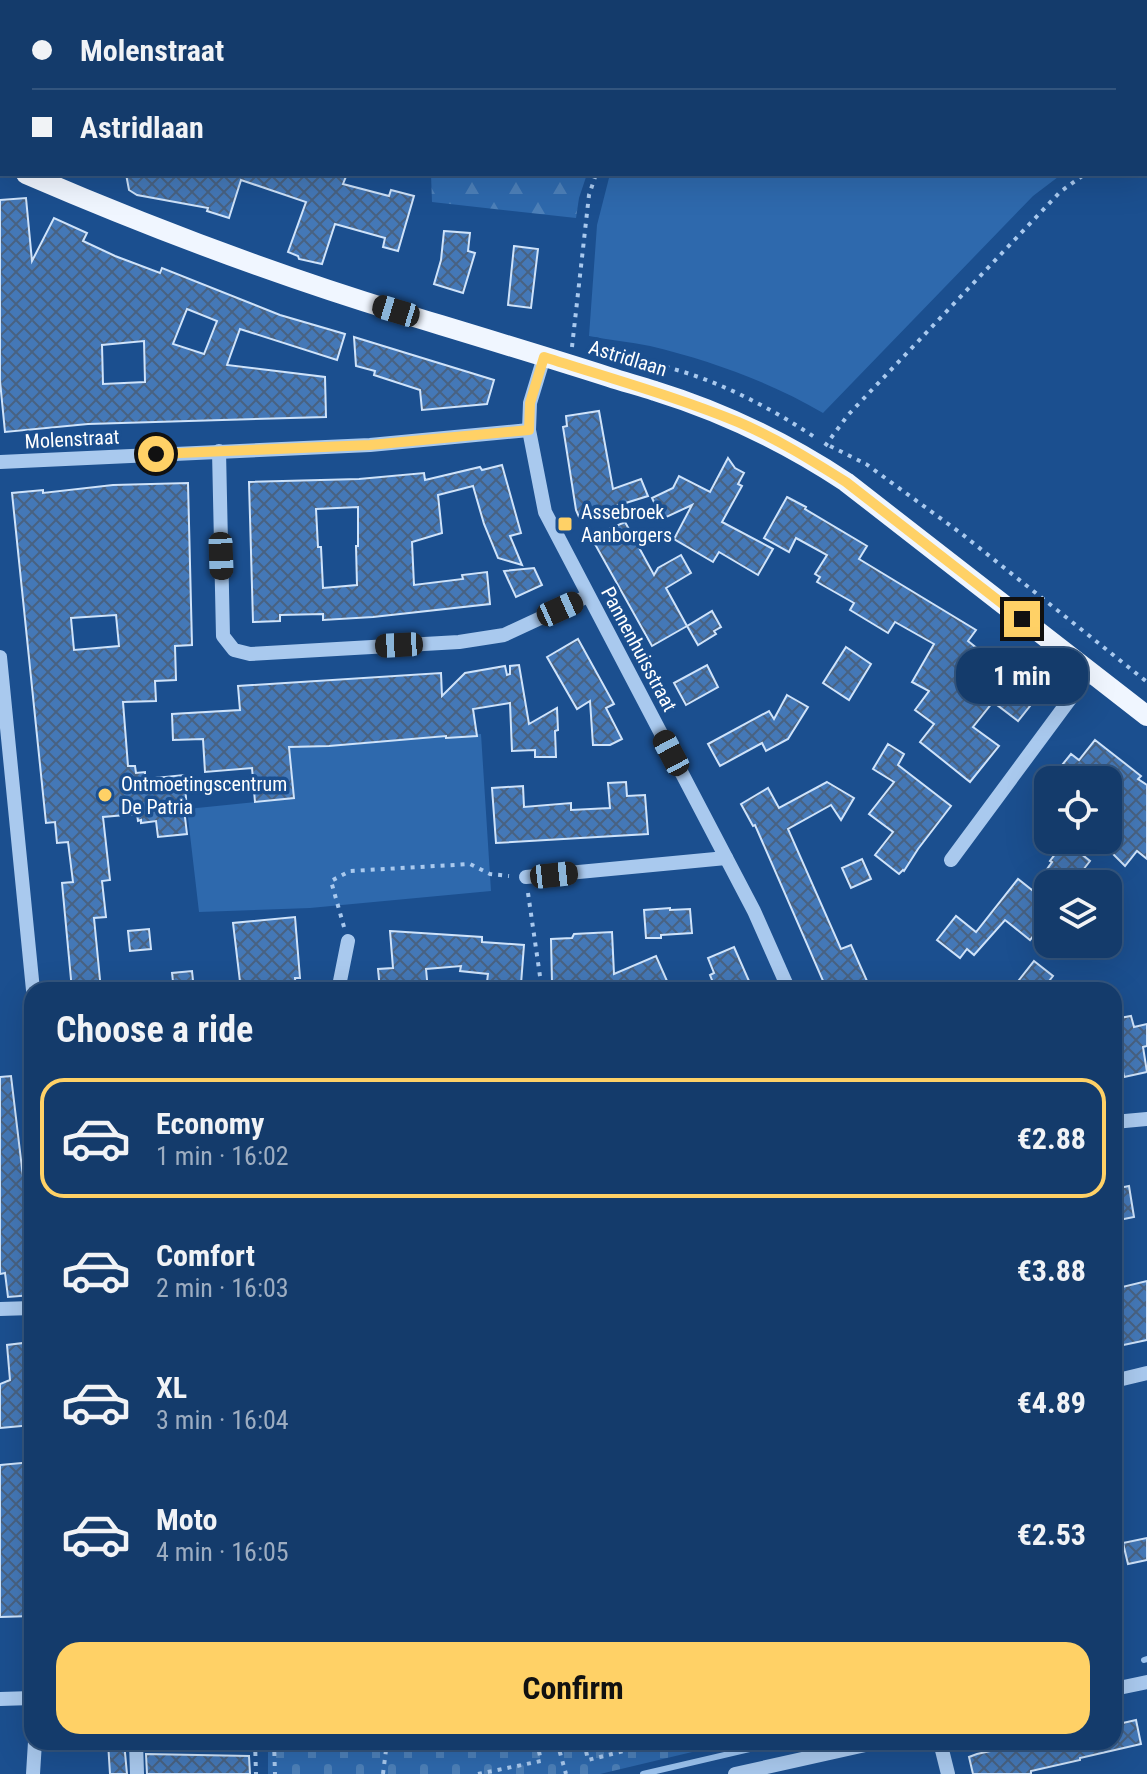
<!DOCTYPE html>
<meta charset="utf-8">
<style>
body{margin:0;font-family:"Roboto Condensed",sans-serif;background:#1d4271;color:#f1f3f6;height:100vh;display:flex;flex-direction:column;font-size:30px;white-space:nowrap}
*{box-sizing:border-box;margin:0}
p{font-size:26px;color:#9dadc1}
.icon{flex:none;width:44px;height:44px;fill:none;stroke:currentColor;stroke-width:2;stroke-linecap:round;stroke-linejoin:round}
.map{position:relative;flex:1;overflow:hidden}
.sheet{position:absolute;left:24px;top:982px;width:1098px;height:768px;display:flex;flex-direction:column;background:#143b6b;border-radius:24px;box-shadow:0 8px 32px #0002,0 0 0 2px #33557e}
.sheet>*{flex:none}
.guide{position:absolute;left:0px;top:0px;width:1148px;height:176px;box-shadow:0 8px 32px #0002,0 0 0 2px #33557e;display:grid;align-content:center;height:176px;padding:0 32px;background:#143b6b}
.buttons{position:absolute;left:1034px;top:766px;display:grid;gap:16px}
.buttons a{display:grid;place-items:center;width:88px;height:88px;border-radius:16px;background:#143b6b;box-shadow:0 8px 32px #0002,0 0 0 2px #33557e;font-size:40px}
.end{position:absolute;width:36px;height:36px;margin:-18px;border:10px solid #ffd166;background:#111;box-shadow:0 0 0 4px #111}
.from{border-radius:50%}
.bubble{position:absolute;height:56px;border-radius:24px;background:#143b6b;box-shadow:0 8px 32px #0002,0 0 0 2px #33557e;font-size:26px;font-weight:700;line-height:56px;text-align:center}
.car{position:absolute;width:24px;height:48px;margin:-24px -12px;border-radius:10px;box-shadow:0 0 6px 2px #0007;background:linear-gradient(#222 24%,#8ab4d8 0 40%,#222 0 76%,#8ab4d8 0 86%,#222 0)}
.guide b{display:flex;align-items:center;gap:28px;height:76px;font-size:30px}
.guide b+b{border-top:2px solid #33557e}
.guide i{width:20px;height:20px;background:#f1f3f6}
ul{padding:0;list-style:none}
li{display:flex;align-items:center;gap:24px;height:120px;margin:0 16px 12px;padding:0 16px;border:4px solid transparent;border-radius:24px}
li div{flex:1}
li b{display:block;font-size:30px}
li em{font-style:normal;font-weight:700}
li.active{border-color:#ffd166}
li>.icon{width:72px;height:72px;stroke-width:1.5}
h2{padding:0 32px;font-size:36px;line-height:96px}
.button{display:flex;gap:16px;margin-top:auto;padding:16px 32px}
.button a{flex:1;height:92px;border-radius:24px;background:#ffd166;color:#111;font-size:32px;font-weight:700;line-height:92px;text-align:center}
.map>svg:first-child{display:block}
.green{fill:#2e69ad}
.forest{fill:url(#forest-firs)}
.cemetery{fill:url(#cemetery-stones)}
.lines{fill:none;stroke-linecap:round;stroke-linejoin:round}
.stream{stroke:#9cc4f0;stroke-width:6}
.building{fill:url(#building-cross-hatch);stroke:#cfe3fa;stroke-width:2;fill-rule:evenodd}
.path{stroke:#a9c9ee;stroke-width:4;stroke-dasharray:4 6;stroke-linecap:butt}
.minor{stroke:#a9c9ee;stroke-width:14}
.major{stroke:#f0f6ff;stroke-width:20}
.route{stroke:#ffd166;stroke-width:10}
.poi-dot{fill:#ffd166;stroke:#1b4f8f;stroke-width:3}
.labels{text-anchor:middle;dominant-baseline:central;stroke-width:7;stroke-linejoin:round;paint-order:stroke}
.street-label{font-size:20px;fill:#fff;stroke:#1b4f8f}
.poi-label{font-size:20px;fill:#fff;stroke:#1b4f8f;text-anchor:start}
</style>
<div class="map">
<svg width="1147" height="1774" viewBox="0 0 1147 1774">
<defs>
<pattern id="forest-firs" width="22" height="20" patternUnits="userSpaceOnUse" patternTransform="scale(2)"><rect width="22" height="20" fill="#2e69ad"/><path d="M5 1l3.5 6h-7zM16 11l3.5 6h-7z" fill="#4d80b9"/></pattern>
<pattern id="cemetery-stones" width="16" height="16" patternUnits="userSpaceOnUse" patternTransform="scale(2)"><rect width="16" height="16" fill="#2e69ad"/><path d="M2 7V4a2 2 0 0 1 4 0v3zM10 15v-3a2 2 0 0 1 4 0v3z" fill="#4d80b9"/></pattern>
<pattern id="building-cross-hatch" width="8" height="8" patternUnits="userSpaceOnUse" patternTransform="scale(2)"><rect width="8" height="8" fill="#4478b7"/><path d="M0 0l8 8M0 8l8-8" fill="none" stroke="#486282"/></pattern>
</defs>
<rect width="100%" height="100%" fill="#1b4f8f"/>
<!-- green -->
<g class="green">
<path d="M670,0h477v124l-1,-122h-476z"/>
<path d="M610,174h452l-29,22 -210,217c-53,-31 -114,-53 -173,-67 -20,-4 -41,-6 -61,-10l8,-111z"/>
<path d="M481,734l10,157 -181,17 -111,4 -12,-103 108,-11 -6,-50z"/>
</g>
<!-- forest -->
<path class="forest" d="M431,174h156l-8,24 -3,20 -144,-16z"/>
<!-- cemetery -->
<path class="cemetery" d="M268,1742h466l-134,32h-332z"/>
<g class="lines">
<!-- stream -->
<g class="stream">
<path d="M1144,1660l3,-1"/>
<path d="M643,1774l137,-32"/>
</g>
</g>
<!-- building -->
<g class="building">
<path d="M126,174h221l-4,10 46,12 2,-6 23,6 -16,55 -15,-4 2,-9 -50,-14 -13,40 -23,-5 -1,-3 -10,-4 18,-50 -65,-22 -12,38 -22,-7 1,-3 -71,-13 -8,-5z"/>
<path d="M26,198l6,63 22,-43 33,15 -4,8 32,15 45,17 2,-5 118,47 65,19 -8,26 -97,-31 -13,36 98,12 1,40 -238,7 -83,8 -5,-51v-181zM187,309l30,12 -13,33 -31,-10zM144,341l1,41 -42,2 -1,-39z"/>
<path d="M444,231l26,2 -2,18 7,2 -12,40 -29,-9 7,-24z"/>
<path d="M514,246l24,3 -7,59 -23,-3z"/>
<path d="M354,337l140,43 -7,24 -65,6 -2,-20 -46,-15 1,-4 -19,-5z"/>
<path d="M599,411l14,78 28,-10 7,17 -32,10 1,6 -8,-4 -30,9 -3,-7 -13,-83 4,-1 -1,-10z"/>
<path d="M728,458l7,10 9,5 -6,11 4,2 -20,36 51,27 -15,26 -39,-23 -6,10 -39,-23 18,-34 -30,14 -10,-21 21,-10 6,-12 31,16z"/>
<path d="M502,465l19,68 -11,3 12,29 -24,-7 -14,-34 -11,-38 -35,9 4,38 -30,9 2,43 49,-6 -1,-4 25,-3 3,32 -117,13 -50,3v-6l-43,1v6l-27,1 -4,-140 110,-3 65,-6 1,7 55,-13 2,3zM358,507v39h-2l1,39 -34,3 -2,-41h-3l-2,-38z"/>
<path d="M188,483l4,162 -17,1 1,34 -21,1 1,20 -33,1 5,64h7l1,7 9,-1v7l39,-4 3,34h-3l3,25 -29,3 -2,-16 -15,2v-3l-3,1 -1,-7 -34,3 7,63 -8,1 4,36 -12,1 7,72h-29l-10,-107 11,-1 -5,-40 -11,1 -2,-21 -9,1 -34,-330 31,-3v3l70,-8zM116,615l3,31 -45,4 -3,-32z"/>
<path d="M787,497l19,10 -1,2 62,37 -8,13 117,71 -8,11 20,16 -5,5 29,22 4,-6 22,18 -20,25 -25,-19 -20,25 26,19 -29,36 -50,-40 14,-18 -19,-14 14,-19 -17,-9 22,-38 -39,-22 -7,11 -38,-23 4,-7 -37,-21 3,-5 -5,-3 12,-19 -31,-17 -7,14 -25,-14z"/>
<path d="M625,522l29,53 4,-7 23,-13 10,18 -25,15 21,38 25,-15 9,16 -7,4 2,3 -18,11 -11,-19 -35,20 -61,-109z"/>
<path d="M534,568l8,17 -26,12 -12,-26z"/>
<path d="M578,639l36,65 -8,4 16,31 -12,6h-17l-3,-44 -13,8 -30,-52z"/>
<path d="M846,647l25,17 -22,36 -26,-17z"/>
<path d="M519,665l10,59 28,-16 1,22 -3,1 1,26h-21v-7l-23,1 -2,-48 -37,6 4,27 -31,2v-2l-117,10 -40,1 5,51 -39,4 -3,-34 -47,4 -2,-33 -30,1 -1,-26 68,-4 -2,-24 203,-13 1,23 23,-23 40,-7 2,9 3,-1v-8z"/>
<path d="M707,665l11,22 -32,18 -12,-22z"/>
<path d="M787,695l21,12 -20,32 -22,12 -4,-8 -42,23 -12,-22 61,-33 5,8z"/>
<path d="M1095,740l46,36 -3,3 9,6v74l-10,-8 -12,15 -16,-16 10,-12 -11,-8v-50h-36l-14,-10 13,-16 8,6z"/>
<path d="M888,744l16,10 -6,11 53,41 -33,43 -14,22 -1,-1 -4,4 -24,-19 18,-23 -24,-18 25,-32 -21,-13z"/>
<path d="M626,782l1,14 18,-1 3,39 -152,9 -4,-55 31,-2 1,21 47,-4v7l39,-2 -2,-25z"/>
<path d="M827,782l27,16 -13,22 -10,-15 -43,24 53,120 10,-4 20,45h-44l-72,-165 -2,1 -12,-22 27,-16 11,20z"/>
<path d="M1065,841l25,20 -18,23h-24v33l-18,23 -25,-20 -31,35 -7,-6 -7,9 -23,-18 19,-24 20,16 42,-53 14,11 20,-28 -2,-1z"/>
<path d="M862,859l9,20 -20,9 -9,-20z"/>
<path d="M670,908v2l20,-1 2,24 -31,2v3h-15l-2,-28z"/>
<path d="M295,917l5,61h-5l1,12h-55l-8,-67z"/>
<path d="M149,929l2,20 -21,2 -2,-20z"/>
<path d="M390,931l92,6v5l42,3 -3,39 -34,-2 1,-8 -28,-3 1,-5 -35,3 2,21h-48l-2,-21 15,-1z"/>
<path d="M612,932l2,42 42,-18 11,25 -22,9h-89l-1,-7h-3l-1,-44 21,-1 2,-4z"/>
<path d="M734,947l11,25 8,18h-37l-6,-15 4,-2 -6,-15z"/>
<path d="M1034,961l19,15 -11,14h-9l-14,-10z"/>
<path d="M192,971l2,19h-20l-2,-17z"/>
<path d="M1131,1016l3,11 13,-3v22l-4,1 4,25 -23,5 -10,-58z"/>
<path d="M11,1076l21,176v43l-24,2 -3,-24 -5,1v-197z"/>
<path d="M1129,1186l5,31 -20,4v-32z"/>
<path d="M1147,1281v59l-33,7v-58z"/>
<path d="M32,1342v83l-32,3v-44l10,-4 -3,-35z"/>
<path d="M32,1462v154l-32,1v-152z"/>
<path d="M1147,1538v22l-19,4 -5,-21z"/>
<path d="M1136,1720l5,24 -61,14v2l-49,11v3h-58l-4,-17 8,-3 54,-12h83v-17z"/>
<path d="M108,1742h16l3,32h-17z"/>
<path d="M146,1754l103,2 1,18h-103z"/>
</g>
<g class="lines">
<!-- path -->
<g class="path">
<path d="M657,2v-2"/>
<path d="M1146,139h1"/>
<path d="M572,347l17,-152 7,-21"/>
<path d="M626,359c68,9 133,41 190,79"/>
<path d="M825,446l23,-31 212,-223 25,-18"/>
<path d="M830,446l36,18 96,70 185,148"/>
<path d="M528,893l14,97"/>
<path d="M344,927l-13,-46 19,-10 120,-7 20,10 19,2"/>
<path d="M255,1742l1,32"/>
<path d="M274,1742l1,32"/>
<path d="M557,1742l9,32"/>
<path d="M584,1742l4,18 72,-18"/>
<path d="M683,1742l2,9"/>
<path d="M383,1774l4,-32"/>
<path d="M478,1774l63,-13 -4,-19"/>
</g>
<!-- minor -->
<g class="minor">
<path d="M544,357l-14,46 -1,27 16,82 209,399 35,79"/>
<path d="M219,451l4,185 11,14 16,4 209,-12 45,-7 84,-39"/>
<path d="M0,462l370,-17 159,-15"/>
<path d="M0,657l33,333"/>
<path d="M951,860l139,-188"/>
<path d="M526,877l200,-19"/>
<path d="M341,990l-1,-9 8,-40"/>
<path d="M1114,1122l33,-3"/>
<path d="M0,1309l32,-1"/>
<path d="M1114,1381l33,-8"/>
<path d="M1114,1689l33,-7"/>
<path d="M0,1699l32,-1"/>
<path d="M136,1742l1,32"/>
<path d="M940,1742l8,32"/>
<path d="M33,1774l2,-32"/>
<path d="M735,1774l144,-32"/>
</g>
<!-- major -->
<g class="major">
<path d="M0,163h2"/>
<path d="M26,174c123,53 247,100 375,139 69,21 139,42 208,64 15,5 31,9 46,14 68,21 132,52 191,91l301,234"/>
</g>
</g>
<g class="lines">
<!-- route -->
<path class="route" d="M156,454l214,-9 159,-15 1,-27 14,-46c65,21 130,39 194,65 38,16 73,38 108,60l176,137"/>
</g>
<!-- markers -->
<g class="poi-dot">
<rect x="557" y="516" width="16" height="16" rx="4"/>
<circle cx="105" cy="795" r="8"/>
</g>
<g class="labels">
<!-- street labels -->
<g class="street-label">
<text transform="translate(628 358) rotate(17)">Astridlaan</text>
<text transform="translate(72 439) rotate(-3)">Molenstraat</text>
<text transform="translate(639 649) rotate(62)">Pannenhuisstraat</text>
</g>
<!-- poi labels -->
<g class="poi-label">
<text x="581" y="512">Assebroek<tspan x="581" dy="23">Aanborgers</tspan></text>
<text x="121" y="784">Ontmoetingscentrum<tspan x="121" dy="23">De Patria</tspan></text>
</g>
</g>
</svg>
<div class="buttons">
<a><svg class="icon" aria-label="locate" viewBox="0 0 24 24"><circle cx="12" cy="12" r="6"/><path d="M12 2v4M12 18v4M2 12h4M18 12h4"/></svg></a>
<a><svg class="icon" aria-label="layers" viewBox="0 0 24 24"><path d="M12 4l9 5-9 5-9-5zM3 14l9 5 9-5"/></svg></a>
</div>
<i class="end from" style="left:156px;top:454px"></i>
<i class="end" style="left:1022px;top:619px"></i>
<div class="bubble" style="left:956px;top:648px;width:132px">1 min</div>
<i class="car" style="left:396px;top:311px;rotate:287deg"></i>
<i class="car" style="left:221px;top:556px;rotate:178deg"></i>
<i class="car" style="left:560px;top:609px;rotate:66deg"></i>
<i class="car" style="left:399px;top:645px;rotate:267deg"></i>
<i class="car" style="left:671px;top:753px;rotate:332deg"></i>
<i class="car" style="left:554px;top:875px;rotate:84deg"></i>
<div class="guide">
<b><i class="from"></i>Molenstraat</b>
<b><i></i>Astridlaan</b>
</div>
<section class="sheet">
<h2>Choose a ride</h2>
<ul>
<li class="active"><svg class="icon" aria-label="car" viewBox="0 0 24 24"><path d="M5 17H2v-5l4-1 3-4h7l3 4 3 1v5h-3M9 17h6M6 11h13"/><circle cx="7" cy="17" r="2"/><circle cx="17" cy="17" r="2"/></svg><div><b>Economy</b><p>1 min · 16:02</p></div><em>€2.88</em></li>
<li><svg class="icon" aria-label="car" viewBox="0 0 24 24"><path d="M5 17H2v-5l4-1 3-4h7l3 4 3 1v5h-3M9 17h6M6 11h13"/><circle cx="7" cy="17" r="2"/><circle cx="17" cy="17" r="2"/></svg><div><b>Comfort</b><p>2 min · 16:03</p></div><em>€3.88</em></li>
<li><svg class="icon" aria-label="car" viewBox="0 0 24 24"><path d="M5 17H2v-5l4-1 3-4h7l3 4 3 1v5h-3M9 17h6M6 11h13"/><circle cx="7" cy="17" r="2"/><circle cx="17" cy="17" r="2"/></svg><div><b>XL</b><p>3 min · 16:04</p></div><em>€4.89</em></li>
<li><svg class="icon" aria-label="car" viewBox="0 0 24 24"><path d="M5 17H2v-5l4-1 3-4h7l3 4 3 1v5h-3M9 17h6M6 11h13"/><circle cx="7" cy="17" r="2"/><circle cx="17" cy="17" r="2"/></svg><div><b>Moto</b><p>4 min · 16:05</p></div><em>€2.53</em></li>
</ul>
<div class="button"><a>Confirm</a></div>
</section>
</div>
